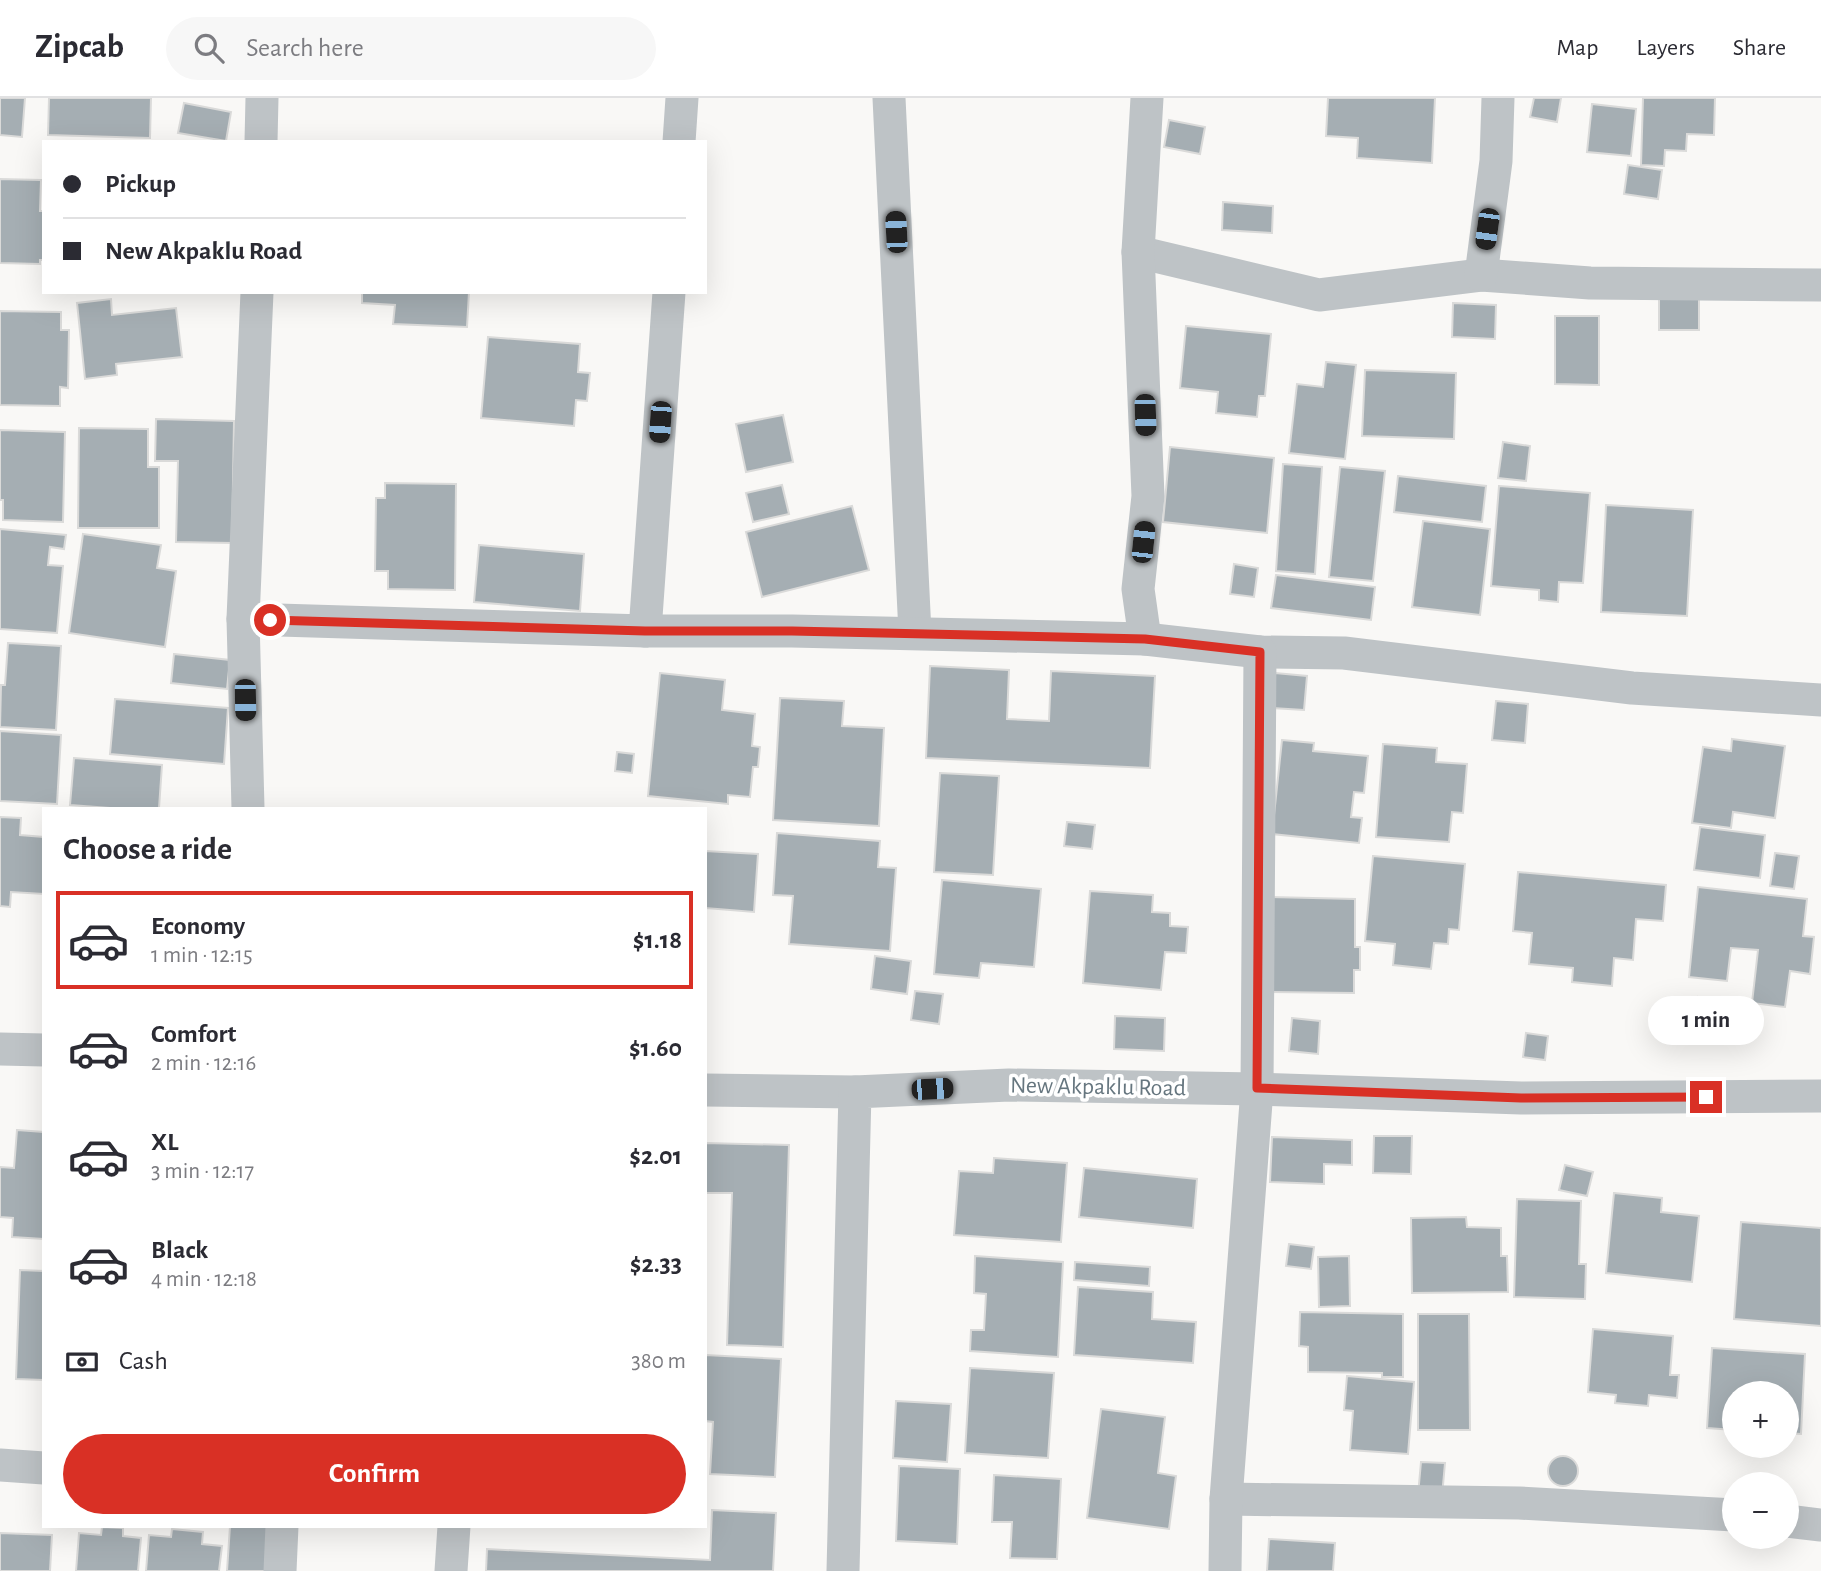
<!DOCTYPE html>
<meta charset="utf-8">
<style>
body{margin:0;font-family:"Alegreya Sans",sans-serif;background:#f7f7f7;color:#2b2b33;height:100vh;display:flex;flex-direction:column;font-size:26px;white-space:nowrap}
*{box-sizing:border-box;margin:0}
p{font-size:23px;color:#7c7c81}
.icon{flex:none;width:38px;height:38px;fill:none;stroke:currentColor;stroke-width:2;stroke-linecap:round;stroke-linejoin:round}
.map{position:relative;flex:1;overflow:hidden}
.sheet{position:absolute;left:42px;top:709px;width:665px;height:721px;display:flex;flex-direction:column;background:#fff;border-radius:0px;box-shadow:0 7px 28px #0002}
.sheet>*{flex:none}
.guide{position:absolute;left:42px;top:42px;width:665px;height:154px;border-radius:0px;box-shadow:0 7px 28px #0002;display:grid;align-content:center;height:154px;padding:0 21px;background:#fff}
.controls{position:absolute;left:1722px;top:1283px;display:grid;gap:14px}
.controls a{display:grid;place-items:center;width:77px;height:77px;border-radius:50%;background:#fff;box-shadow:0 7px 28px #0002;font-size:35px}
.end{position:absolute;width:32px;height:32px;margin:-16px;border:9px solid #d93025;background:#fff;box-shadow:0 0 0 4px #fff}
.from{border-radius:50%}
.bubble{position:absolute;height:49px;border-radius:24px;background:#fff;box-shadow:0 7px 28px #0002;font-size:23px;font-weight:600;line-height:49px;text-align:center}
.car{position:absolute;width:21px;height:42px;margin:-21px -10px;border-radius:9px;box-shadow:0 0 5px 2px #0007;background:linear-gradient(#222 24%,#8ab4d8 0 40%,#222 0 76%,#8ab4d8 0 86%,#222 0)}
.guide b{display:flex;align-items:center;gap:24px;height:66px;font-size:26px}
.guide b+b{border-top:2px solid #e1e1e2}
.guide i{width:18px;height:18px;background:#2b2b33}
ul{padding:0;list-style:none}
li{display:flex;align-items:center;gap:21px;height:98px;margin:0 14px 10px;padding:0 7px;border:4px solid transparent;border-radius:0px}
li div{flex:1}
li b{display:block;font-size:26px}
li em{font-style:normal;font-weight:600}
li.current{border-color:#d93025}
li>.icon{width:63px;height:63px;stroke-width:1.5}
h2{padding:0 21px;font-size:32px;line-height:84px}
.pay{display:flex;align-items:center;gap:18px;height:77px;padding:0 21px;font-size:26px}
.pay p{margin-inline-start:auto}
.primary-button{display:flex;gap:14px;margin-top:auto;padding:14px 21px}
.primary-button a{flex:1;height:80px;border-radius:42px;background:#d93025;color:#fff;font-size:28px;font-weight:600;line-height:80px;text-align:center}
header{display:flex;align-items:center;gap:42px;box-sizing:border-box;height:98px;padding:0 35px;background:#fff;border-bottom:2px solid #e1e1e2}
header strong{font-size:33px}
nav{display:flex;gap:38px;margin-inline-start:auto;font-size:24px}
.search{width:490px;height:63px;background:#f7f7f7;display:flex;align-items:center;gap:18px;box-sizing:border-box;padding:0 24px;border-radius:38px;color:#7c7c81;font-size:26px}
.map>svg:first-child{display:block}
.building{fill:#a5aeb3;stroke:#dadad9;stroke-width:2}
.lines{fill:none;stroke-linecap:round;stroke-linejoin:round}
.minor{stroke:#bec3c6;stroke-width:33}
.route{stroke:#d93025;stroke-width:9}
.labels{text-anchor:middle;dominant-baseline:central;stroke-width:7;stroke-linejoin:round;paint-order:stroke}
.street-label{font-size:24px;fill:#66767f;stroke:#fff}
</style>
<header>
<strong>Zipcab</strong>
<div class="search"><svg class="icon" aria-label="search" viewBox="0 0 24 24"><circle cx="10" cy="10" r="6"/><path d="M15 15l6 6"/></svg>Search here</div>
<nav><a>Map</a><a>Layers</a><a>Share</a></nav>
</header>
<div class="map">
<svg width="1821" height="1473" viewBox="0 0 1821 1473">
<rect width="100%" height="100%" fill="#f9f8f6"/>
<!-- building -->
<g class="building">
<path d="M0,0h25l-3,39 -22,-2z"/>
<path d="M49,0h102l-1,40 -102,-3z"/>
<path d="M1328,0h107l-3,65 -75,-5 1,-20 -32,-2z"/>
<path d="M1534,0h27l-4,24 -27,-5z"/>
<path d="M1643,0h72l-1,37 -27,-1 -1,17 -21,-1 -1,16 -23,-1z"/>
<path d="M184,5l47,9 -5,29 -48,-8z"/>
<path d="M1592,6l44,5 -5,47 -44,-4z"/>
<path d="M1169,22l36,7 -5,27 -36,-7z"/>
<path d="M1628,67l34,5 -4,29 -34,-5z"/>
<path d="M0,81l41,1 -1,31h4v49h-4v4l-40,-1z"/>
<path d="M1223,104l50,4 -1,27 -50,-3z"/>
<path d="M362,194h107l-2,35 -74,-3 2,-19 -33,-2z"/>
<rect x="1659" y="200" width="40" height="32"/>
<path d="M111,201l1,16 64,-7 6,49 -66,7 1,11 -32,4 -8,-76z"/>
<path d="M1453,205l43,2 -1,34 -43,-2z"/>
<path d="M0,213l61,1v18h8l-1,58 -8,-1v19l-60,-1z"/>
<path d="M1555,218h44v69l-44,-1z"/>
<path d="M1186,228l85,8 -6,62h-6l-2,21 -41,-4 2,-21 -38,-4z"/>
<path d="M488,239l92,7 -2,28 12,1 -3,28 -11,-1 -2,26 -93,-8z"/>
<path d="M1326,264l30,3 -11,94 -56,-6 8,-69 26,3z"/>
<path d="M1365,272l91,3 -2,66 -92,-3z"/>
<path d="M783,317l10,47 -47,10 -10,-48z"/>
<path d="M156,321l78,2 -2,122 -56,-1 2,-81h-23z"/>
<path d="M79,330l69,1v38h11v61h-81z"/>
<path d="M0,332l65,2 -2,90 -60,-2v-20h-3z"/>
<path d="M1503,344l27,4 -4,35 -28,-3z"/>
<path d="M1170,349l104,11 -7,75 -104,-11z"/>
<path d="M1283,366l39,3 -7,107 -39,-3z"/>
<path d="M1340,369l45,4 -12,110 -44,-4z"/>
<path d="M1398,378l88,10 -4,36 -88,-10z"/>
<path d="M385,385l71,1 -1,106 -67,-1v-18h-13l1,-73h9z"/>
<path d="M782,387l7,29 -36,8 -7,-29z"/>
<path d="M1499,388l91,7 -7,90 -24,-1 -1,20 -19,-2v-10l-48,-4z"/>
<path d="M1606,407l87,5 -6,106 -86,-4z"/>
<path d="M852,408l17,64 -107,27 -16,-65z"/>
<path d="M1423,423l67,8 -10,86 -68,-8z"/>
<path d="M0,431l66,6 -2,14 -14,-2 -2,18 15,1 -6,67 -57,-4z"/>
<path d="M83,436l78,11 -4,23 19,3 -11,76 -96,-14z"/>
<path d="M479,447l105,9 -4,57 -106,-9z"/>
<path d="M1234,466l24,4 -4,29 -24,-3z"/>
<path d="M1276,477l99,12 -4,33 -100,-12z"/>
<path d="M8,545l53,3 -5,84 -56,-3 1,-42h4z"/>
<path d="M174,556l56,6 -3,29 -56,-6z"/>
<path d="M930,568l79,4 -2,49 42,2 2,-50 104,5 -5,92 -224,-10z"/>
<path d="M660,575l65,7 -3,30 33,4 -3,32 8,1 -2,20h-5l-3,30 -22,-2v9l-80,-8z"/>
<path d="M1275,575l32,3 -3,34 -32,-2z"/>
<path d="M780,600l64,3 -2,25 42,2 -5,98 -106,-6z"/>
<path d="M115,601l113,9 -4,56 -114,-10z"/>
<path d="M1496,603l32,3 -3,39 -33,-3z"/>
<path d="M0,633l61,4 -4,69 -57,-3z"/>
<path d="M1732,641l53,7 -10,72 -42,-6 -2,16 -39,-5 11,-76 28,4z"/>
<path d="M1282,642l32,3 -1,8 55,5 -4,37 -10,-1 -3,25 11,1 -3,25 -87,-9z"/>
<path d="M1383,646l54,4 -1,14 31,2 -4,49 -11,-1 -3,30 -73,-5z"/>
<path d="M617,654l17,2 -2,19 -17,-2z"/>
<path d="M74,660l88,7 -3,43h-49l-40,-3z"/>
<path d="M940,675l59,3 -6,99 -59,-3z"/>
<path d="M0,719l21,1 -1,17 24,2v57l-33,-2 -1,15 -10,-1z"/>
<path d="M1067,724l28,3 -3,24 -28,-3z"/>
<path d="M1700,729l65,8 -5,43 -66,-8z"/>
<path d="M777,735l103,8 -2,26 18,1 -6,83 -101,-7 4,-48 -20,-1z"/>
<path d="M705,753l53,3 -4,58 -48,-4 -1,17z"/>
<path d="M1775,755l24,3 -5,33 -24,-3z"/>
<path d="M1373,758l92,8 -6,66 -10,-1 -1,15 -14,-1 -3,26 -38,-4 2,-21 -30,-3z"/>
<path d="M1518,774l148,13 -3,36 -27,-2 -3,41 -19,-2 -2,28 -40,-4 1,-14 -44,-4 3,-31 -19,-2z"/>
<path d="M942,782l99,9 -7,78 -53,-4 -2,15 -45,-4z"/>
<path d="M1698,789l109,12 -4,37 11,1 -4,37 -20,-3 -5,36 -33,-4 6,-53 -27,-2 -4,33 -38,-4z"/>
<path d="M1090,793l63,4 -1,17 18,1v13l18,1 -2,26 -21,-1 -4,38 -78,-7z"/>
<path d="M1268,799l87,2v48h5v23h-6v23l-88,-1z"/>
<path d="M875,858l36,5 -4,33 -36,-5z"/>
<path d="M915,893l28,3 -4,30 -28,-4z"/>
<path d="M1698,899l27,4 -4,27 -26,-3z"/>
<path d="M1115,918l50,2 -1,33 -50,-2z"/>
<path d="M1292,920l28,3 -2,33 -29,-3z"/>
<path d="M1526,935l22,3 -3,24 -22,-3z"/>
<path d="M17,1032l27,2v107l-32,-2 1,-19 -13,-1v-50l14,1z"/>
<path d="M1374,1038h38l-1,38 -38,-1z"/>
<path d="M1272,1039l80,3v25l-28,-1v20l-54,-2z"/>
<path d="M705,1045l84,2 -6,202 -56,-2 5,-152h-27z"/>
<path d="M994,1060l73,5 -6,79 -107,-7 5,-64 34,2z"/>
<path d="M1565,1067l28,7 -6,24 -28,-6z"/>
<path d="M1084,1070l113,11 -4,49 -114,-11z"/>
<path d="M1614,1095l48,5 -1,14 38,4 -7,66 -86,-9z"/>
<path d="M1517,1101l64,2 -2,63h7l-1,35 -71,-2z"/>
<path d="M1466,1119l1,10 34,1v28h6l1,36 -96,1 -1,-75z"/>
<path d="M1741,1124l80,6v98l-87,-7z"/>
<path d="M1289,1146l25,3 -3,22 -25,-3z"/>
<path d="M975,1158l88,6 -5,95 -88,-6 1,-21h13l2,-36 -12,-1z"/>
<path d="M1349,1158l1,50 -31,1 -1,-50z"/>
<path d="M1075,1164l75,5 -1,19 -75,-6z"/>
<path d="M20,1172l24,1v109l-28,-1z"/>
<path d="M1078,1189l75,5 -1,27 44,3 -3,41 -119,-8z"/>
<path d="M1300,1214l103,2v63h-21v-4l-74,-1v-25l-9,-1z"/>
<path d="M1418,1216h51l1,116h-52z"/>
<path d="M1593,1231l80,7 -3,39h9l-2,23 -28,-3 -1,11 -33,-3 1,-8 -28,-3z"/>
<path d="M1712,1250l93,6 -4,80 -14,-1v-40h-53v37l-27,-2z"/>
<path d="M705,1257l76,4 -6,118 -65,-3 3,-52 -8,-1z"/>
<path d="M970,1270l84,5 -6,85 -83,-5z"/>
<path d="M1347,1278l67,6 -6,72 -58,-4 3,-39 -9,-1z"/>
<path d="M896,1303l55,3 -4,58 -54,-4z"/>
<path d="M1101,1311l64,8 -7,56 18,3 -7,53 -82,-11z"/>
<circle cx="1563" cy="1373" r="15"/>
<path d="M1421,1364l24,1 -3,33 -24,-1z"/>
<path d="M899,1368l61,3 -3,75 -61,-3z"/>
<path d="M994,1377l67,4 -4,80 -47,-1 2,-36h-20z"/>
<path d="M712,1412l64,3 -3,58h-287l1,-22 223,11z"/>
<path d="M230,1428h44l-3,45h-44z"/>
<path d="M102,1429l21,1v8l18,2 -3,33h-62l3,-38 22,2z"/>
<path d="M172,1431l31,3 -1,12 20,2 -3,25h-73l3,-36 22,2z"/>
<path d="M0,1435l52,2 -2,36h-50z"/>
<path d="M1269,1441l66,4 -2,28h-66z"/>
</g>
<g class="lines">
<!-- minor -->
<g class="minor">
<path d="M889,0l26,535"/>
<path d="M261,44l1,-44"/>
<path d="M679,44l3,-44"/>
<path d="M1138,154l181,43 162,-20 109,8 231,2"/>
<path d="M1481,177l15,-114 2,-63"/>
<path d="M243,521l402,12h147l353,8 115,13 84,1 288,35 189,12"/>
<path d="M645,533l24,-339"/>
<path d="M1145,541l-7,-50 10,-93 -10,-244 9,-154"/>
<path d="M248,710l-5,-189 14,-327"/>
<path d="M0,951l44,1"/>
<path d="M705,992l150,2"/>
<path d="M0,1367l44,3"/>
<path d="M1226,1401l293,4 215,12"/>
<path d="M1787,1423l34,4"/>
<path d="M280,1473l2,-45"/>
<path d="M451,1473l3,-45"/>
<path d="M843,1473l12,-479 154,-7 248,4 264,9 300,-2"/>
<path d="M1225,1473l1,-72 31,-410 3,-437"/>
</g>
</g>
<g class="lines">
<!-- route -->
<path class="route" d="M270,522l375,11h147l353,8 115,13 -3,436 264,10 185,-1"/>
</g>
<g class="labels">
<!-- street labels -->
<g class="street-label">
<text transform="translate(1098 989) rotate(1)">New Akpaklu Road</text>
</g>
</g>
</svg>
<div class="controls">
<a>+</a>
<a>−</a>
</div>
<i class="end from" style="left:270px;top:522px"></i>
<i class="end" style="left:1706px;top:999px"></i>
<div class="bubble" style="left:1648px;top:898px;width:116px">1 min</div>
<i class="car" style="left:1487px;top:131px;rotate:188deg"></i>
<i class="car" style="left:896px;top:134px;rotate:357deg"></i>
<i class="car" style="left:1145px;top:317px;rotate:178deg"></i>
<i class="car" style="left:660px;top:324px;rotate:184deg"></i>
<i class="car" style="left:1143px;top:444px;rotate:6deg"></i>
<i class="car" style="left:245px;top:602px;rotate:179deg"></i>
<i class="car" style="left:932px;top:991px;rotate:87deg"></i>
<div class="guide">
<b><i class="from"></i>Pickup</b>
<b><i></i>New Akpaklu Road</b>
</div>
<section class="sheet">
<h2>Choose a ride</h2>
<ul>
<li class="current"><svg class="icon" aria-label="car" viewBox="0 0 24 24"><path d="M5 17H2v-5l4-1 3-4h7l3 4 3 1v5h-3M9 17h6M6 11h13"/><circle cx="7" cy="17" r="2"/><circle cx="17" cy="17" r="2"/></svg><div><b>Economy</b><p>1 min · 12:15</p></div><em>$1.18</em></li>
<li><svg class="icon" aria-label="car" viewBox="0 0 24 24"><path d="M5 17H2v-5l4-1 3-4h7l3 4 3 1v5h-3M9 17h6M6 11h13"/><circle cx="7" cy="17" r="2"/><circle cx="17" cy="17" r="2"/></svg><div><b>Comfort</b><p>2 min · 12:16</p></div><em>$1.60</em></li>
<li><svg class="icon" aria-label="car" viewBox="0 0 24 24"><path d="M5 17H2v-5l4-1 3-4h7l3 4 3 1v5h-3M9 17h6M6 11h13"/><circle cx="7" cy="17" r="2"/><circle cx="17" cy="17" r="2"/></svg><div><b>XL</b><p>3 min · 12:17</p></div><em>$2.01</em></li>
<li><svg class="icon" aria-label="car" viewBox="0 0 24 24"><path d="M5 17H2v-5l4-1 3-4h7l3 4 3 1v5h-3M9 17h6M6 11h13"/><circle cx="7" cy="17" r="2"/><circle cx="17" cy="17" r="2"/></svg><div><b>Black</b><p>4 min · 12:18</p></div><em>$2.33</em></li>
</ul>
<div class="pay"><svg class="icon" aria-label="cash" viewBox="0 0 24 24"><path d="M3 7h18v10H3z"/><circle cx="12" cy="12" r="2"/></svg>Cash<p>380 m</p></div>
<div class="primary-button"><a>Confirm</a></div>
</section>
</div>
